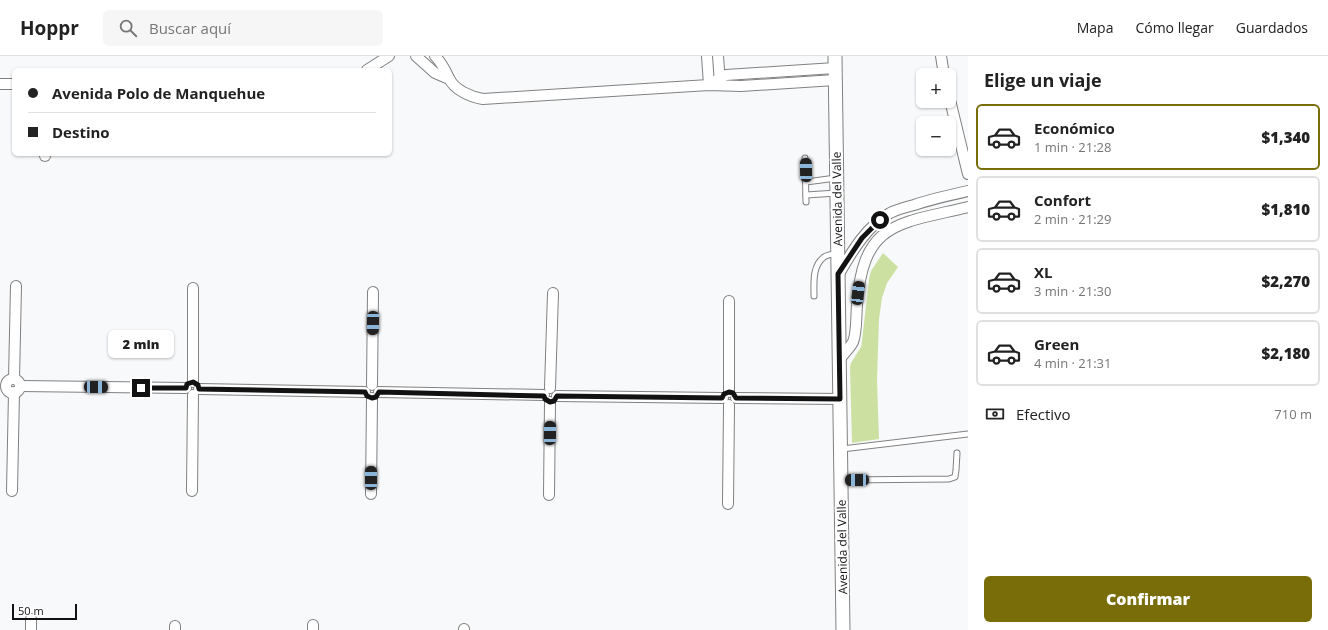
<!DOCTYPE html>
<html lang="es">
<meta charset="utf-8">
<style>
body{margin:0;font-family:"Open Sans",sans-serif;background:#f6f6f6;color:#222;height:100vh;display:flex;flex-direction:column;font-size:15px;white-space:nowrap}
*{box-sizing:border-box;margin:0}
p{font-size:13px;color:#767676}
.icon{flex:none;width:22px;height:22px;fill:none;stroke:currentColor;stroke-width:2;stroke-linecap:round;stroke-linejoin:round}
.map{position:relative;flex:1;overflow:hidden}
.drawer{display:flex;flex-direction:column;background:#fff;width:360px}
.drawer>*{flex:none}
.hud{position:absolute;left:12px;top:12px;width:380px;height:88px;border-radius:6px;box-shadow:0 1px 3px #0004;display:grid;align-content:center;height:88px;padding:0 16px;background:#fff}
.fabs{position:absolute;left:916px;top:12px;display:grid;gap:8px}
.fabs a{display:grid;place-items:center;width:40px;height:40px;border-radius:6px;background:#fff;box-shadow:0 1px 3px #0004;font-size:20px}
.scale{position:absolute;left:12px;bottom:10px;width:65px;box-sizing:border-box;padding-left:4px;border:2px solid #121213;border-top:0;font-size:11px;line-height:14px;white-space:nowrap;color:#121213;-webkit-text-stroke:3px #fff;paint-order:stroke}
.end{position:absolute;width:18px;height:18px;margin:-9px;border:5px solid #121213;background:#fff;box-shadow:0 0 0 2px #fff}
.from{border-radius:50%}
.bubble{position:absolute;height:28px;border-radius:6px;background:#fff;box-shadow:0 1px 3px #0004;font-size:13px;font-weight:800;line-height:28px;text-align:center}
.car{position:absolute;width:12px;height:24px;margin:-12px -6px;border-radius:5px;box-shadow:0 0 3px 1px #0007;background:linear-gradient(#222 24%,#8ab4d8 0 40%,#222 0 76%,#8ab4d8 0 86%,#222 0)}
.hud b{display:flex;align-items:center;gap:14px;height:38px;font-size:15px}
.hud b+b{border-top:1px solid #e0e0e0}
.hud i{width:10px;height:10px;background:#222}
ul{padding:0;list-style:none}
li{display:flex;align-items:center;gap:12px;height:66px;margin:0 8px 6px;padding:0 8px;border:2px solid #e0e0e0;border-radius:6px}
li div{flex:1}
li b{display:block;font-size:15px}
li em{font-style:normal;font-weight:800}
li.selected{border-color:#786d09}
li>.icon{width:36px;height:36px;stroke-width:1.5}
h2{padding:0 16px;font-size:18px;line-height:48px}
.pay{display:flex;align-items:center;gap:10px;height:44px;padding:0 16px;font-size:15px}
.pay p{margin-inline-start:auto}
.action{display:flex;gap:8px;margin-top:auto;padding:8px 16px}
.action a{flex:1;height:46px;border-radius:6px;background:#786d09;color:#fff;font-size:16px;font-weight:800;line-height:46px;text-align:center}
header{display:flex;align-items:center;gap:24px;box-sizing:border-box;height:56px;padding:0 20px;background:#fff;border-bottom:1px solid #e0e0e0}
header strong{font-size:19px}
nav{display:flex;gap:22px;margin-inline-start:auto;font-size:14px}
.search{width:280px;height:36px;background:#f6f6f6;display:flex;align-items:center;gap:10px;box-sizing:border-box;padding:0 14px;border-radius:6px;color:#767676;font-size:15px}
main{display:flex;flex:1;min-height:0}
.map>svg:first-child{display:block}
.green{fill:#cce0a1}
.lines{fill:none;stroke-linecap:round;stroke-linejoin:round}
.service-casing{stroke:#808182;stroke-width:7}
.minor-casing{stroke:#808182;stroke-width:12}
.tertiary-casing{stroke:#808182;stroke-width:15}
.service{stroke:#fff;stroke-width:5}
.minor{stroke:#fff;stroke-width:10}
.tertiary{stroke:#fff;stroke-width:13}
.route{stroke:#121213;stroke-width:5}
.labels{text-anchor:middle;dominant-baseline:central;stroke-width:4;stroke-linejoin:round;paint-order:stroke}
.street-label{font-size:12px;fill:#121213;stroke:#fff}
</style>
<header>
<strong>Hoppr</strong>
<div class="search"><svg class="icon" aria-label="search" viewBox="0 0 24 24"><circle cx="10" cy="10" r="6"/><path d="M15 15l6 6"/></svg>Buscar aquí</div>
<nav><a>Mapa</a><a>Cómo llegar</a><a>Guardados</a></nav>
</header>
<main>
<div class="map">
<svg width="968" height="574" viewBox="0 0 968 574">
<rect width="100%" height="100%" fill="#f8f9fa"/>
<!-- green -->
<path class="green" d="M883,197l15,14 -11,16 -5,15 -3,21 -2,61 2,59 -27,4 -2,-76 1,-4 10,-16 1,-6 7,-62 2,-8z"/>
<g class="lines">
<defs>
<g id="service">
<path d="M805,102l1,44"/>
<path d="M806,126l30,-4"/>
<path d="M806,139l31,-2"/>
<path d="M814,240c0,-13 -2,-30 10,-39 3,-2 9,-3 13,-4"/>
<path d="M842,393l126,-15"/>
<path d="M842,424l107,-1 6,-2 1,-7 1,-17"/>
</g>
<g id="minor">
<path d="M416,0l19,17 14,6"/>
<path d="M435,0c7,7 10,14 14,22 5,12 22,19 34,21l226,-14 32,1 94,-6"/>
<path d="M707,0l2,29"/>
<path d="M718,0l2,27"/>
<path d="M941,0l3,19"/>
<path d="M367,14l22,-14"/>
<path d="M0,28h14"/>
<path d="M709,29l11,-7 6,-3 109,-7"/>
<path d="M949,40l19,78"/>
<path d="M45,100v-2"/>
<path d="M839,218c13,-23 28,-48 51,-61 8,-4 16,-6 24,-8 18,-6 36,-10 54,-14"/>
<path d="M193,232v94"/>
<path d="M729,245v91"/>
<path d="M840,303c4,-6 10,-11 13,-17 4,-9 3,-27 4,-37 6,-84 41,-81 111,-98"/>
<path d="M14,323l2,-93"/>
<circle cx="13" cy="330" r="7"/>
<path d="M372,329l1,-93"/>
<path d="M20,330l166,2"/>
<path d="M550,332l3,-95"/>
<path d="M199,333l166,3"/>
<path d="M379,336l165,3"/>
<path d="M557,340l166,2"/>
<path d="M736,342l105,1"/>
<path d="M12,435l2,-99"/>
<path d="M192,435l1,-96"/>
<path d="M371,438l1,-96"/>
<path d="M549,439l1,-93"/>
<path d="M728,448l1,-99"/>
<path d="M31,563v11"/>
<path d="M313,569v5"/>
<path d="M175,574v-4"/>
<path d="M464,574v-1"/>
</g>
<path id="tertiary" d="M835,0l8,574"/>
</defs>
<!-- service casing -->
<use href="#service" class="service-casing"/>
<!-- minor casing -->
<use href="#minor" class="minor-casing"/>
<!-- tertiary casing -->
<use href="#tertiary" class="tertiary-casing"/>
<!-- service -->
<use href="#service" class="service"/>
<!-- minor -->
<use href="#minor" class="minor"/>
<!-- tertiary -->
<use href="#tertiary" class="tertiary"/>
</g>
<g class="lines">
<!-- route -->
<path class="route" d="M141,332h45l1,-4 6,-2 5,3 1,4 166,3 2,4 5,2 4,-1 3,-5 165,4 1,3 5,3 4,-1 3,-5 165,2 2,-4 5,-2 4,1 3,5 104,1 -2,-125 24,-36 18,-18"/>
</g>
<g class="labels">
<!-- street labels -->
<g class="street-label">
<text transform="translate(837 143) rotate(-91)">Avenida del Valle</text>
<text transform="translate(842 491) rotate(-91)">Avenida del Valle</text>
</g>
</g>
</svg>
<div class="fabs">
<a>+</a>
<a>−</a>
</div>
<div class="scale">50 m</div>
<i class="end from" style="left:880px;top:164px"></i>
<i class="end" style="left:141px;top:332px"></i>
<div class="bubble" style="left:108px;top:274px;width:66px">2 min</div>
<i class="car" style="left:806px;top:114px;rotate:359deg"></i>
<i class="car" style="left:858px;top:237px;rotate:7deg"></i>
<i class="car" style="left:373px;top:267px;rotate:181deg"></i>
<i class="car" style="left:96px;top:331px;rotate:91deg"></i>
<i class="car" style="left:550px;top:377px;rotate:1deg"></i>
<i class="car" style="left:371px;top:422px;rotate:0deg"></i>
<i class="car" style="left:857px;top:424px;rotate:269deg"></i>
<div class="hud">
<b><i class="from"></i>Avenida Polo de Manquehue</b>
<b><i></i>Destino</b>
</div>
</div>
<section class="drawer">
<h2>Elige un viaje</h2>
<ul>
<li class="selected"><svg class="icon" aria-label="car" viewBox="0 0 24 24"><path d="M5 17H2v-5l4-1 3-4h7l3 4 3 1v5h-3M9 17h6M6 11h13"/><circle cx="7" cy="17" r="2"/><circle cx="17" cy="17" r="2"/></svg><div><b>Económico</b><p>1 min · 21:28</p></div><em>$1,340</em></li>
<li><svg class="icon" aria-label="car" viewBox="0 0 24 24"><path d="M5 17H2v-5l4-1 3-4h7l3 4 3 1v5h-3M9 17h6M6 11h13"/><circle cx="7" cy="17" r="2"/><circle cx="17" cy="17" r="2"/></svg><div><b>Confort</b><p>2 min · 21:29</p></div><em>$1,810</em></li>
<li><svg class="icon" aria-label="car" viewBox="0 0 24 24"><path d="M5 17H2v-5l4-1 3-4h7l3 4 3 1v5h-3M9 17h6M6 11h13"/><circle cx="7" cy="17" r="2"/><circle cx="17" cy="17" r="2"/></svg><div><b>XL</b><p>3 min · 21:30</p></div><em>$2,270</em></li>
<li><svg class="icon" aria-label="car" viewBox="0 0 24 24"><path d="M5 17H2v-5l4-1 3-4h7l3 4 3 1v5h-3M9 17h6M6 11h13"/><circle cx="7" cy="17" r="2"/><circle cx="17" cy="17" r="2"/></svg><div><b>Green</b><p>4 min · 21:31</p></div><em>$2,180</em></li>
</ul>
<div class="pay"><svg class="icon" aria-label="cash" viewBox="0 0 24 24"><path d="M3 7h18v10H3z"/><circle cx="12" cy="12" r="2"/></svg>Efectivo<p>710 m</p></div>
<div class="action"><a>Confirmar</a></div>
</section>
</main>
